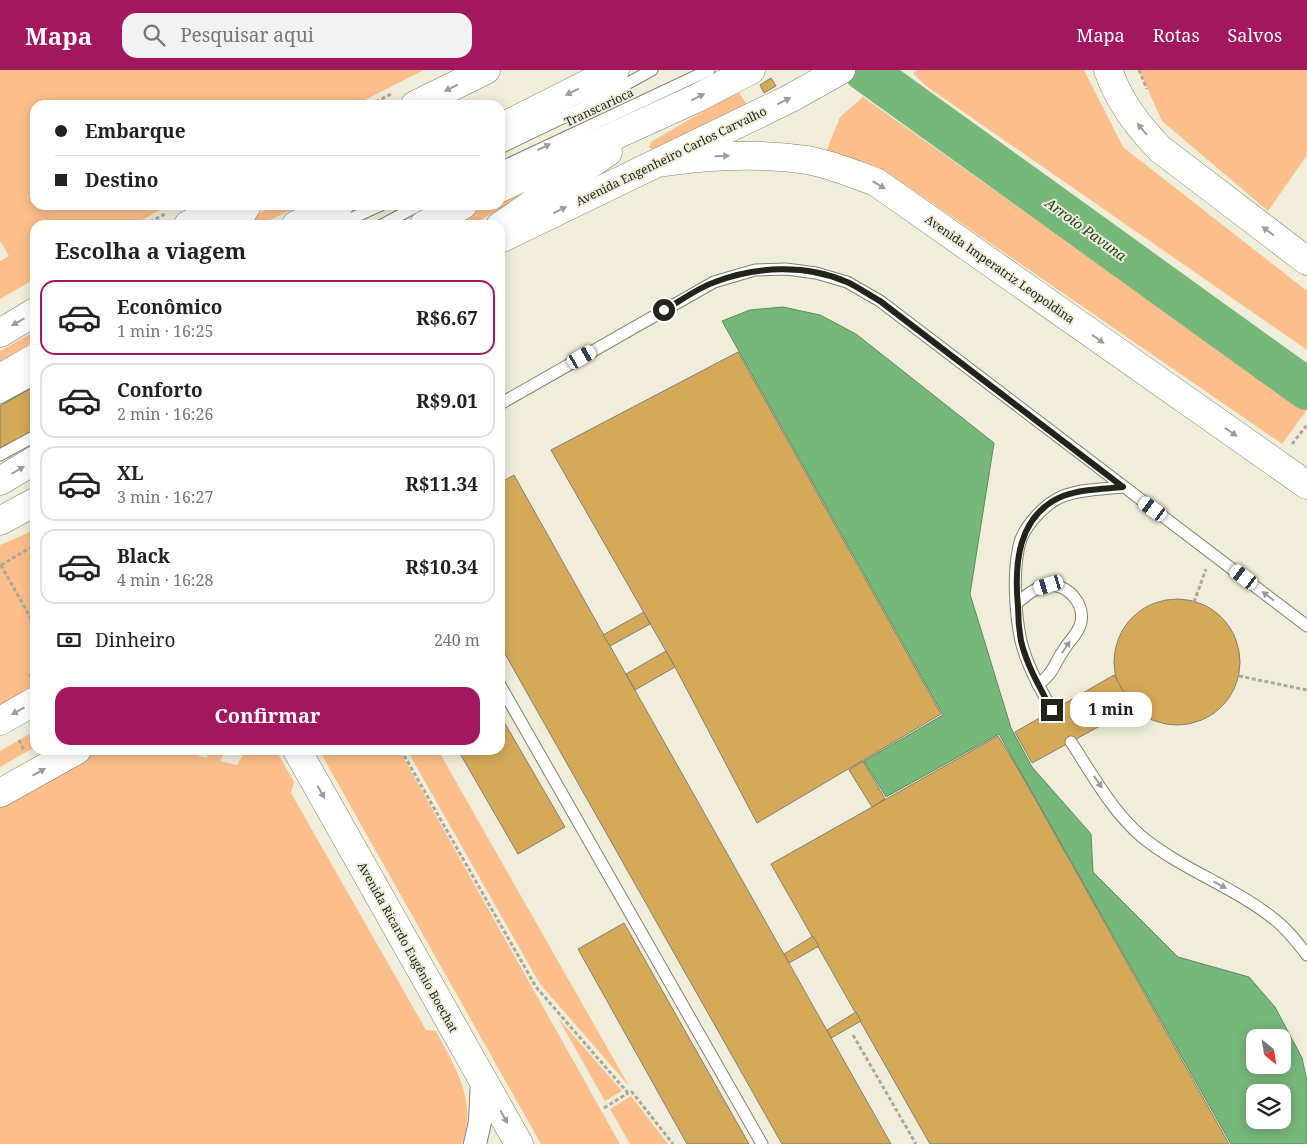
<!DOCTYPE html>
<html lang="pt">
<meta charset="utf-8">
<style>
body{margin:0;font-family:"Noto Serif",serif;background:#f2f2f2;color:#222;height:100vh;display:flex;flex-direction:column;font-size:19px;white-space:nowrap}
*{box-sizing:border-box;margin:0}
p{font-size:16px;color:#767676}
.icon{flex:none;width:28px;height:28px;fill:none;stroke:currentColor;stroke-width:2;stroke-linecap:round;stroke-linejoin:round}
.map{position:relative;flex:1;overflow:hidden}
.drawer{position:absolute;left:30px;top:150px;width:475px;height:535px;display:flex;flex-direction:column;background:#fff;border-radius:15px;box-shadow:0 2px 12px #0003}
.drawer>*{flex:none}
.top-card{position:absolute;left:30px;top:30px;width:475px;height:110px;border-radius:15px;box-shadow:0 2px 12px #0003;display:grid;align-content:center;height:110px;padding:0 25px;background:#fff}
.needle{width:32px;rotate:150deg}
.fabs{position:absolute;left:1246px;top:959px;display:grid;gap:10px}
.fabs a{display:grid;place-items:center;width:45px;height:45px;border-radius:10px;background:#fff;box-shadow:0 2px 12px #0003;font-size:25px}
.end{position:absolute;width:22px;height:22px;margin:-11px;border:6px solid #23231c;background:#fff;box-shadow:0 0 0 2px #fff}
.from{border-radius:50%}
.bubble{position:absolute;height:35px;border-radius:15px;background:#fff;box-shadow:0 2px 12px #0003;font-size:16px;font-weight:700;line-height:35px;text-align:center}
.car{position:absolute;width:15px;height:30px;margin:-15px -8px;border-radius:6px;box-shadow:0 0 4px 1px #0007;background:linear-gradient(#fff 24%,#345 0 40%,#fff 0 76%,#345 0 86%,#fff 0)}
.top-card b{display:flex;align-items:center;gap:18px;height:48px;font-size:19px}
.top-card b+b{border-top:1px solid #e0e0e0}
.top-card i{width:12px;height:12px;background:#222}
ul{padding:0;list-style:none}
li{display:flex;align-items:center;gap:15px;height:75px;margin:0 10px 8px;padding:0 15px;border:2px solid #e0e0e0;border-radius:15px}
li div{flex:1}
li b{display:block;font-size:19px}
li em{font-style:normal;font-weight:700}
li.current{border-color:#a3175e}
li>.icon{width:45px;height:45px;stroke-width:1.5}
h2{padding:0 25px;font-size:22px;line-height:60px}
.pay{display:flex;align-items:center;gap:12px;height:55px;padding:0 25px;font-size:19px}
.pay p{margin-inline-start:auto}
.action{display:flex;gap:10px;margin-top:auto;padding:10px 25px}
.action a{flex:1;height:58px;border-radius:15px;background:#a3175e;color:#fff;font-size:20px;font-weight:700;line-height:58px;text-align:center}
header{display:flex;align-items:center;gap:30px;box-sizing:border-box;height:70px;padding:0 25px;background:#a3175e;color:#fff}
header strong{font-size:24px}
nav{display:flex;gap:28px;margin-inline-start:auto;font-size:18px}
.search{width:350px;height:45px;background:#f2f2f2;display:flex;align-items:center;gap:12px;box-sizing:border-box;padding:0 18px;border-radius:15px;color:#767676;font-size:19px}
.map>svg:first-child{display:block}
.green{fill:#fcbe8a}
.water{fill:#76b77a;stroke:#5d8b5e;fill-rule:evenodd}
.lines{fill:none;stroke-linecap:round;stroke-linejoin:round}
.river{stroke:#76b77a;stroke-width:42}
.building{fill:#d4aa5a;stroke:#877e6d}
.lane-casing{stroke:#838270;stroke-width:13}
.street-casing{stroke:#838270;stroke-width:24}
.secondary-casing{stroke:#838270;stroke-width:29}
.primary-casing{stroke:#838270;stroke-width:29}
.highway-casing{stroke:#838270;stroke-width:29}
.path{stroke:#aaa999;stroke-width:3;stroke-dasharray:4 2.5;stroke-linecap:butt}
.lane{stroke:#fff;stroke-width:11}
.street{stroke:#fff;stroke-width:22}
.secondary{stroke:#fff;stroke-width:28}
.primary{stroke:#fff;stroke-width:28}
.highway{stroke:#fff;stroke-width:28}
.oneway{fill:#9c9c99}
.route{stroke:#23231c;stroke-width:6}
.labels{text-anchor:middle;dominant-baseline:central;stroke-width:4;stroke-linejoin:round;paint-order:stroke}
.street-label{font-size:12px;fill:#23231c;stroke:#f0eeda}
.water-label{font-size:14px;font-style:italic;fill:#15431b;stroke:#f0eeda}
</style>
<header>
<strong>Mapa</strong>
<div class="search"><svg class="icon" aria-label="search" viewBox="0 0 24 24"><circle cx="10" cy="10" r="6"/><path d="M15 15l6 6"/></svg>Pesquisar aqui</div>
<nav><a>Mapa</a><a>Rotas</a><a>Salvos</a></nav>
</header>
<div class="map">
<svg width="1307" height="1074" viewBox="0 0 1307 1074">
<rect width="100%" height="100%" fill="#f0eeda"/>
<!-- green -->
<g class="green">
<path d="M0,0h424l-69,35h-320v100h134l-36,20h-98v54l-35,20v-38l9,-5 -9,-15z"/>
<path d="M918,0h166l39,77 184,144v59l-381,-264 -13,-13z"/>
<path d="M1139,0h168v85l-39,56 -106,-90z"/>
<path d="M738,21l10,15 -92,44 -7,-2 2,-6z"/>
<path d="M863,27l443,314 -24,33 -363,-250 -21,-14 -72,-28 14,-35z"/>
<path d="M538,117l-66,38h-25l41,-20h12v-6z"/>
<path d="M272,135h30l-43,20h-9l3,-7z"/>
<path d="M35,261v10l-35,20v-10z"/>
<path d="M35,460v157l-35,20v-162z"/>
<path d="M35,661v16l-35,20v-16z"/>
<path d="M98,680h101v6l8,2 1,-8h18l-6,11 17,4 9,-15h30l18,32 -3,11 135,237 10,1c19,36 42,71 26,113h-462v-339z"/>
<path d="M319,680h80l221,394h-79z"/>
<path d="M407,680h31l191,336 -89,-102z"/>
<path d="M558,948l64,73 -17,10z"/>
<path d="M631,1026l37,48h-38l-20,-35z"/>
</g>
<!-- water -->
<path class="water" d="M783,237l37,8 36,19 138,109 -24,151 41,134 21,39 59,67 2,38 85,85 71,20 26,30 27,51 5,23v63h-76l-232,-410 -113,63 -22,-36 79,-46 -221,-394 28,-11zM1255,968h27v27h-27zM1255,1022h27v28h-27z"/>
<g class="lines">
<!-- river -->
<path class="river" d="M864,0l443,319"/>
</g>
<!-- building -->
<g class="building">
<path d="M771,8l5,8 -12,7 -4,-8z"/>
<path d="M738,282l203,362 -184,109 -82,-156 -124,-217z"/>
<path d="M35,316v44l-35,19v-43z"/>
<path d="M514,405l96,171 281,498h-109l-282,-499v-162z"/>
<circle cx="1177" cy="592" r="63"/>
<path d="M644,542l6,12 -40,22 -7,-11z"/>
<path d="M666,581l9,16 -40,23 -9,-16z"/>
<path d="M1114,605l19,33 -101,55 -17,-31z"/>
<path d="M500,645l65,112 -47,27 -60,-104h42z"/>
<path d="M998,666l22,36 209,372h-299l-159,-280z"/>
<path d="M863,691l22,38 -13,8 -23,-37z"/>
<path d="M624,853l125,221h-62l-109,-195z"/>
<path d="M813,866l6,10 -30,17 -5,-9z"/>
<path d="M856,942l5,9 -30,17 -4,-8z"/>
</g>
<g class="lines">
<defs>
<g id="lane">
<path d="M500,78l79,-38 73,-40"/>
<path d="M500,98l209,-98"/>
<path d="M337,155l44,-20"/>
<path d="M382,155l37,-20"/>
<path d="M0,328l35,-19"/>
<path d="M500,334l214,-122 41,-12 31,-1 30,4 31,9 33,19 427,325"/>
<path d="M0,385l35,-19"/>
<path d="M1017,533c10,-8 17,-15 30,-17 19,-4 38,17 34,36 -2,11 -11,18 -16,26 -12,17 -9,22 -27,37"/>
<path d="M500,615l262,459"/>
<path d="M1052,640c-12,-22 -25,-44 -31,-69 -6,-27 -9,-76 0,-102 7,-17 25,-36 42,-43 19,-7 40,-7 60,-9"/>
<path d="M1071,672c21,32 41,69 70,94 41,34 92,50 133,83 13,10 23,23 33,36"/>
</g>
<path id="street" d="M475,1074l5,-22 2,-45"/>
<g id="secondary">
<path d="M1108,0c11,31 29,55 52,79l147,112"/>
<path d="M665,92c47,-7 94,-9 142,-2 23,4 47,14 69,22l431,303"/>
<path d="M0,651l35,-20"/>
<path d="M297,680l222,394"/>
<path d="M0,723l77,-43"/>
</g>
<g id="primary">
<path d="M415,35l71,-35"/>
<path d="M188,155l36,-20"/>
<path d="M500,169l289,-140 52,-29"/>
<path d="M0,263l35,-21"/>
<path d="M0,451l35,-19"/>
</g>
<g id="highway">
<path d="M500,58l115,-58"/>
<path d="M500,118l197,-90 54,-28"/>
<path d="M235,155l12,-20"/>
<path d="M296,155l43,-20"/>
<path d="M424,155l39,-20"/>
<path d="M500,156l108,-74"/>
<path d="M0,308l35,-20"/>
<path d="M0,411l35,-21"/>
</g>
</defs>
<!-- lane casing -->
<use href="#lane" class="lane-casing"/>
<!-- street casing -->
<use href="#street" class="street-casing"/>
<!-- secondary casing -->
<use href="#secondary" class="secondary-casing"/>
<!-- primary casing -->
<use href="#primary" class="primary-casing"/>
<!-- highway casing -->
<use href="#highway" class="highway-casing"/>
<!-- path -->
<g class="path">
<path d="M1139,0l8,19"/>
<path d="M370,35l23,-12"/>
<path d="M144,155l21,-11"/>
<path d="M1292,374l15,-19"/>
<path d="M1,495l34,61"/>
<path d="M1,495l34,-20"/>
<path d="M1194,532l12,-33"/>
<path d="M29,606l6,-4"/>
<path d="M1239,606l68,14"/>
<path d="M19,670l5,11"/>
<path d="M401,680l135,237 92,106 4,-1 41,52"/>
<path d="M853,965l63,109"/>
<path d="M604,1038l24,-15"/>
</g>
<!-- lane -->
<use href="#lane" class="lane"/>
<!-- street -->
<use href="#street" class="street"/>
<!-- secondary -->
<use href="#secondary" class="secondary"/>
<!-- primary -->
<use href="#primary" class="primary"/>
<!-- highway -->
<use href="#highway" class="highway"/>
</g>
<!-- one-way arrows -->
<defs><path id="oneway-solid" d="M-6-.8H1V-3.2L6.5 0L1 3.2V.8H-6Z" transform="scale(1.25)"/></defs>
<g class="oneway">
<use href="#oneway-solid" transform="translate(451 18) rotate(154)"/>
<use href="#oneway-solid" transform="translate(572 22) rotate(154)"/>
<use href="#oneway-solid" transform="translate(698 27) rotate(-26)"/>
<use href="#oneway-solid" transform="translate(784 31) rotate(-26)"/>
<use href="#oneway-solid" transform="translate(1142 59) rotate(-130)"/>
<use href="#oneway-solid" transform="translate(544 77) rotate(-25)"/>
<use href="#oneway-solid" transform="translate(722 86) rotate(-1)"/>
<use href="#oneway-solid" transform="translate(879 115) rotate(31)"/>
<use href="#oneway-solid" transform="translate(560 140) rotate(-26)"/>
<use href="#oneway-solid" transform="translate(1268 161) rotate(-143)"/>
<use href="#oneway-solid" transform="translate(18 252) rotate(150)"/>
<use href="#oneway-solid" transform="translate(1098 269) rotate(35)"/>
<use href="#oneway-solid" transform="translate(1231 362) rotate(35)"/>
<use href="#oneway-solid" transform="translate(18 400) rotate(-30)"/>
<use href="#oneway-solid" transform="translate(1268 526) rotate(-143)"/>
<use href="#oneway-solid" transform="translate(1066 577) rotate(-56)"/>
<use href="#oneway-solid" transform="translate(18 641) rotate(151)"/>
<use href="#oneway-solid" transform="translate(39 702) rotate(-29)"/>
<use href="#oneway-solid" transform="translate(1098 712) rotate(56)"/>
<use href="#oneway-solid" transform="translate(321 722) rotate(61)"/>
<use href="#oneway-solid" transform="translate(1220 815) rotate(28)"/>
<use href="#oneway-solid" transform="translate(504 1047) rotate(61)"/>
</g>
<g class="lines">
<!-- route -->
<path class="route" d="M664,240c17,-9 33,-22 51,-28 41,-16 91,-18 132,0 11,5 22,13 33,19l243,186c-20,2 -41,2 -60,9 -46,19 -49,69 -45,111 0,11 1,23 3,34 6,25 19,47 31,69"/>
</g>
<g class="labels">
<!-- street labels -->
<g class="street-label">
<text transform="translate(599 37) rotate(-25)">Transcarioca</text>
<text transform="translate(671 86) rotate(-26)">Avenida Engenheiro Carlos Carvalho</text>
<text transform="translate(1000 199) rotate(35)">Avenida Imperatriz Leopoldina</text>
<text transform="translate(408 877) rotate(61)">Avenida Ricardo Eugênio Boechat</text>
</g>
<!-- water labels -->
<g class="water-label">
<text transform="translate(1086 159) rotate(36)">Arroio Pavuna</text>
</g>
</g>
</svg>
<div class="fabs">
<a><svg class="needle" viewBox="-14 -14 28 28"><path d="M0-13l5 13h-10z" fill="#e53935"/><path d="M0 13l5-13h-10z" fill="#767676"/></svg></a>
<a><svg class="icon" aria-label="layers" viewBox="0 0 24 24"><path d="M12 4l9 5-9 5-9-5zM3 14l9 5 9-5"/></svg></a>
</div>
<i class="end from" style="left:664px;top:240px"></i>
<i class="end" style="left:1052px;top:640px"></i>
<div class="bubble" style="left:1070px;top:622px;width:82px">1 min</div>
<i class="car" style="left:582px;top:287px;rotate:60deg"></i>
<i class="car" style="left:1153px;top:439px;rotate:306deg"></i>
<i class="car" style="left:1244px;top:507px;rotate:307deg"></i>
<i class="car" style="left:1049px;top:515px;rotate:253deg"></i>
<div class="top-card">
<b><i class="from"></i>Embarque</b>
<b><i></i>Destino</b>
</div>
<section class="drawer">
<h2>Escolha a viagem</h2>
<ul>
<li class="current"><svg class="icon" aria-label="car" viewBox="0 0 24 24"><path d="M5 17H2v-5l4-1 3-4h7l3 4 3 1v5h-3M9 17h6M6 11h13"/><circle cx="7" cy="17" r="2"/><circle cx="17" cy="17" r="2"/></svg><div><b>Econômico</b><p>1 min · 16:25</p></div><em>R$6.67</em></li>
<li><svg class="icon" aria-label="car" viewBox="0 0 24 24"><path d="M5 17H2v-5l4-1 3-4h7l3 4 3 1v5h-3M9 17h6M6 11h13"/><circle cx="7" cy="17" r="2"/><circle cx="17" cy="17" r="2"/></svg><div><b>Conforto</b><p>2 min · 16:26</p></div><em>R$9.01</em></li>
<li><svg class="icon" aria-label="car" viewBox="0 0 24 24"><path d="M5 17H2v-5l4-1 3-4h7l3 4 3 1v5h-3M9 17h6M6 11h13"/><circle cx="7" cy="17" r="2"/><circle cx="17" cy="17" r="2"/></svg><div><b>XL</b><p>3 min · 16:27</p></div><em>R$11.34</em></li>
<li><svg class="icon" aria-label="car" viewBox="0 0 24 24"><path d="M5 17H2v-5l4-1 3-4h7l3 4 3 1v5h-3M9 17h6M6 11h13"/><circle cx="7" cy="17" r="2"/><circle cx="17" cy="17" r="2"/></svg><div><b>Black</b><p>4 min · 16:28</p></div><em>R$10.34</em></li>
</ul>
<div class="pay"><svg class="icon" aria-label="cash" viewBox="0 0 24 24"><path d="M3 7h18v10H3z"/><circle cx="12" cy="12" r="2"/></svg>Dinheiro<p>240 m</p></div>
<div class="action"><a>Confirmar</a></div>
</section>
</div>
